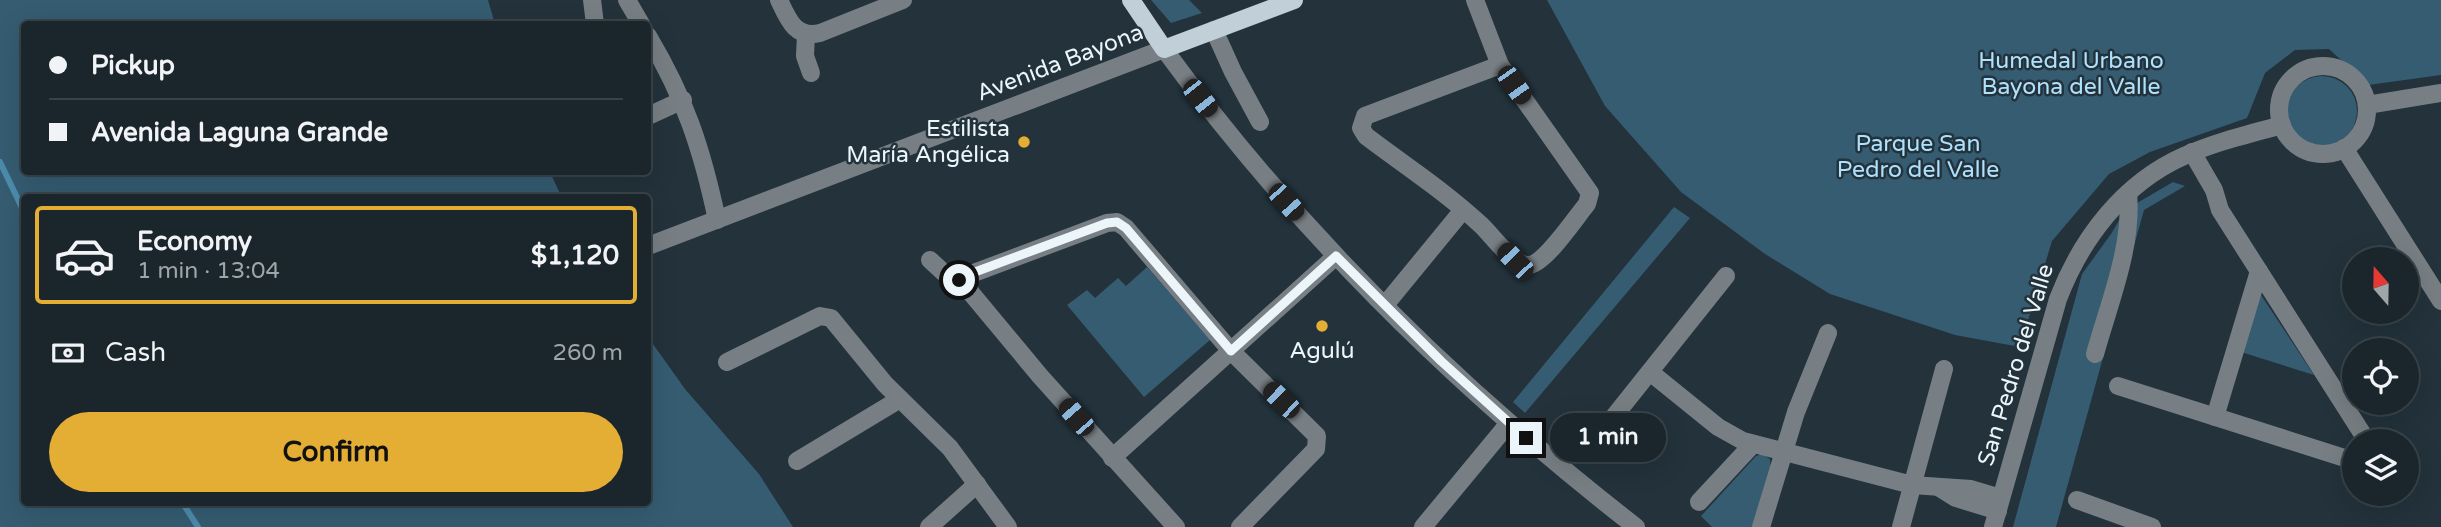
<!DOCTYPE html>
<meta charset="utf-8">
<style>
body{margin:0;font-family:"Varela Round",sans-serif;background:#273238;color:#f1f3f6;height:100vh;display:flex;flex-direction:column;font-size:26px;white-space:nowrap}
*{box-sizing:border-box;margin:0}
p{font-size:23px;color:#9fa5a9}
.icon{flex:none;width:38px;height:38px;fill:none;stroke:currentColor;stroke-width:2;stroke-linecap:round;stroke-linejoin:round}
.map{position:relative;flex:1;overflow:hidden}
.drawer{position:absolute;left:21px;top:194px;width:630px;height:312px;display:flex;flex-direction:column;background:#1a262c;border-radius:7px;box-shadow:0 7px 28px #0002,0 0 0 2px #384348}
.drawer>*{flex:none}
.hud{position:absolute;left:21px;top:21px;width:630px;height:154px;border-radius:7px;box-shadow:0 7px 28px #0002,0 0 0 2px #384348;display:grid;align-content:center;height:154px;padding:0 28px;background:#1a262c}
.needle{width:46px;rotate:340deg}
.buttons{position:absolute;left:2342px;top:247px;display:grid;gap:14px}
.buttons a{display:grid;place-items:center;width:77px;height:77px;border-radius:50%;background:#1a262c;box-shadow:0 7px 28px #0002,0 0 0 2px #384348;font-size:35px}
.end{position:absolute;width:32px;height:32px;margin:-16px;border:9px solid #ebf5fa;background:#111;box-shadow:0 0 0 4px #111}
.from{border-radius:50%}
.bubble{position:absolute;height:49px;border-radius:24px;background:#1a262c;box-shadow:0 7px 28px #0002,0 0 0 2px #384348;font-size:23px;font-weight:700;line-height:49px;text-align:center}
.car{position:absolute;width:21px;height:42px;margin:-21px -10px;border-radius:9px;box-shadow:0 0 5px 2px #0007;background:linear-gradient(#222 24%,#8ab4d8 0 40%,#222 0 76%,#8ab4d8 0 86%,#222 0)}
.hud b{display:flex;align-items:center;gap:24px;height:66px;font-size:26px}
.hud b+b{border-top:2px solid #384348}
.hud i{width:18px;height:18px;background:#f1f3f6}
ul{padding:12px 0 0;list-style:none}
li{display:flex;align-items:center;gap:21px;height:98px;margin:0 14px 10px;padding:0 14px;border:4px solid transparent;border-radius:7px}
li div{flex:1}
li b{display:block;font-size:26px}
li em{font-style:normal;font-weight:700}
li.on{border-color:#e4ae35}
li>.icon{width:63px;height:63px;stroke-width:1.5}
.pay{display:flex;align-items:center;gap:18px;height:77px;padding:0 28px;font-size:26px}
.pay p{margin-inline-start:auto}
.primary-button{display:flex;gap:14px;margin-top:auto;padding:14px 28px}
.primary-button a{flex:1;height:80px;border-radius:42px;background:#e4ae35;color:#111;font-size:28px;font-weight:700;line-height:80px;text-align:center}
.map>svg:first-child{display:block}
.green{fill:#355c71}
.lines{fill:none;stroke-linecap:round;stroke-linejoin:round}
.stream{stroke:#4d8baa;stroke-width:6}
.minor{stroke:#787f84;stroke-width:18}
.major{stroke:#c0cfd8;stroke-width:18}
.route{stroke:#ebf5fa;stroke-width:9}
.poi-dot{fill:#e4ae35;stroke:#23323b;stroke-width:2.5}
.labels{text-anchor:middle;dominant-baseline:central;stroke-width:5;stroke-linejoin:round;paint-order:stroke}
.park-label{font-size:23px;fill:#ade1fd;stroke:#23323b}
.street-label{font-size:23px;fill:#ebf5fa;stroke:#23323b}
.poi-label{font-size:23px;fill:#ebf5fa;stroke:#23323b;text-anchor:end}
</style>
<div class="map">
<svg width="2441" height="527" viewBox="0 0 2441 527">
<rect width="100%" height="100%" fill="#23323b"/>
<!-- green -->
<g class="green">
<path d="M0,0h488l7,24h-471v148h526l12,26h-538v304h624v-165l37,52 74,85 34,53h-793z"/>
<path d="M1151,0h38l13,13 -31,10z"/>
<path d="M1547,0h894v75l-73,10 -39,-36 -34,1 -30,23 -18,45 -97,34 -41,22 -57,67 -32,106 -65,-12 -125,-41 -65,-40 -84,-62 -76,-86z"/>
<circle cx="2322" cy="111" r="35"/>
<path d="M2173,182l12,4 -41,24 -88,317h-43l69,-253 29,-40 14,-24z"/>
<path d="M1674,207l16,11 -165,195 -12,-11z"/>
<path d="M1147,267l63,73 -66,57 -77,-92 20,-15 8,8 23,-20 8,8z"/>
<path d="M2261,295l53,80 -73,-23z"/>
<path d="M1762,454l8,5 1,12 -17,56h-42l-11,-11 55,-60z"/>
</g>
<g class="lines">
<!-- stream -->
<g class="stream">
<path d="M0,162l24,50"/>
<path d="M182,502l16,25"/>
</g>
<!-- minor -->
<g class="minor">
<path d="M592,0l3,24"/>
<path d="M627,0l14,24"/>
<path d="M779,0c9,19 16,39 41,33l83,-33"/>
<path d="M1475,0l25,65 90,128 -3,11c-11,13 -42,60 -58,61 -16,1 -37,-30 -48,-40 -35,-33 -77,-60 -115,-89l-5,-8 4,-12 135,-51"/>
<path d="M1214,30l19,42 27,50"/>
<path d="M806,34l-1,22 6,17"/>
<path d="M648,36c37,62 54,113 69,184"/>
<circle cx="2323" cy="110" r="44"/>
<path d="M2367,105l74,-12"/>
<path d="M648,116l35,-16"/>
<path d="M2344,148l97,153"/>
<path d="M2192,152l22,38 6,20 147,231"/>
<path d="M648,246l516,-197c133,182 294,340 472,478"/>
<path d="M930,260l13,12 25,10"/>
<path d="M1385,305l78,-95"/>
<path d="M2095,354c14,-51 38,-107 33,-161"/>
<path d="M727,362l93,-46 11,2 54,66 65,64 58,79"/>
<path d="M1650,372l68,55 25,14 169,44 59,4 30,9"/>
<path d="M2118,386l236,75"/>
<path d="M2215,417l44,-146"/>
<path d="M1612,419l114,-143"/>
<path d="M1112,458l224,-202"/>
<path d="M797,461l103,-62"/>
<path d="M1940,488l16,10 42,13"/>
<path d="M2077,500l75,27"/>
<path d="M1699,502l54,-58"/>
<path d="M929,527l48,-43"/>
<path d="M1176,527l-136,-151 -69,-83 -3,-7 3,-12 136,-51 10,-1 9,6 105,123 86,85 -1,13 -76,78"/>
<path d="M1423,527l86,-104"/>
<path d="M1761,527l35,-115 32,-79"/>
<path d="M1901,527l43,-158"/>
<path d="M1993,527l65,-228c23,-60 65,-116 126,-143 31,-14 65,-22 98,-31"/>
</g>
<!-- major -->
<path class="major" d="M1131,0l33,49 130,-49"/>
</g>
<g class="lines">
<!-- route -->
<path class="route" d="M959,280l9,2 7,-10 132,-49 10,-1 9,6 105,123 105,-95 105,105 85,77"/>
</g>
<!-- markers -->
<g class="poi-dot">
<circle cx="1024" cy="142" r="7"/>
<circle cx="1322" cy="326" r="7"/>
</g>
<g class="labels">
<!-- park labels -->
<g class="park-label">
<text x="2071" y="61">Humedal Urbano<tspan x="2071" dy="26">Bayona del Valle</tspan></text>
<text x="1918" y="144">Parque San<tspan x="1918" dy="26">Pedro del Valle</tspan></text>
</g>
<!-- street labels -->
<g class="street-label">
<text transform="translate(1060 63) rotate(-21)">Avenida Bayona</text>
<text transform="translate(2016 365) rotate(-73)">San Pedro del Valle</text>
</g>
<!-- poi labels -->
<g class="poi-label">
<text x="1010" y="129">Estilista<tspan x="1010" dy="26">María Angélica</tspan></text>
<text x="1322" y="351" text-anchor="middle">Agulú</text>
</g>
</g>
</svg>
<div class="buttons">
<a><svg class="needle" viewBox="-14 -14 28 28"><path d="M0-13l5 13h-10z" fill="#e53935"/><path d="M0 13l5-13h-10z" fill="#9fa5a9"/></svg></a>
<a><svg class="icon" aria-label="locate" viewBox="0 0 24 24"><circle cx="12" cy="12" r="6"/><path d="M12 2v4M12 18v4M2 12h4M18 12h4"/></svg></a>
<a><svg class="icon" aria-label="layers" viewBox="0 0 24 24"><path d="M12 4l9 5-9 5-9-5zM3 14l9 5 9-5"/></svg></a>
</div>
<i class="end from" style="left:959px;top:280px"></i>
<i class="end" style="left:1526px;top:438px"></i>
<div class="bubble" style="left:1550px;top:413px;width:116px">1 min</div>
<i class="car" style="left:1514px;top:85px;rotate:145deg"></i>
<i class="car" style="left:1200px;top:98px;rotate:142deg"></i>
<i class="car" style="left:1286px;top:202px;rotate:138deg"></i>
<i class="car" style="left:1515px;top:261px;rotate:316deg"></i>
<i class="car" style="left:1281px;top:400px;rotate:314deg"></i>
<i class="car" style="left:1076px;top:417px;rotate:319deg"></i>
<div class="hud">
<b><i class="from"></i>Pickup</b>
<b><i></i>Avenida Laguna Grande</b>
</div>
<section class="drawer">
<ul>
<li class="on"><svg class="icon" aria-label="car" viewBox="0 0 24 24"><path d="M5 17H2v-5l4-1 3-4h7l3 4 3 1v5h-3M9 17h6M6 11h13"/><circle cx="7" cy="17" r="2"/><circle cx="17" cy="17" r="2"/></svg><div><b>Economy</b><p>1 min · 13:04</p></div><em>$1,120</em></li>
</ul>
<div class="pay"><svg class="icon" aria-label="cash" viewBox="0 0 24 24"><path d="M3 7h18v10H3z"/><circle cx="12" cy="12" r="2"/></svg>Cash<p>260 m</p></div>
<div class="primary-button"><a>Confirm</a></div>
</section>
</div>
